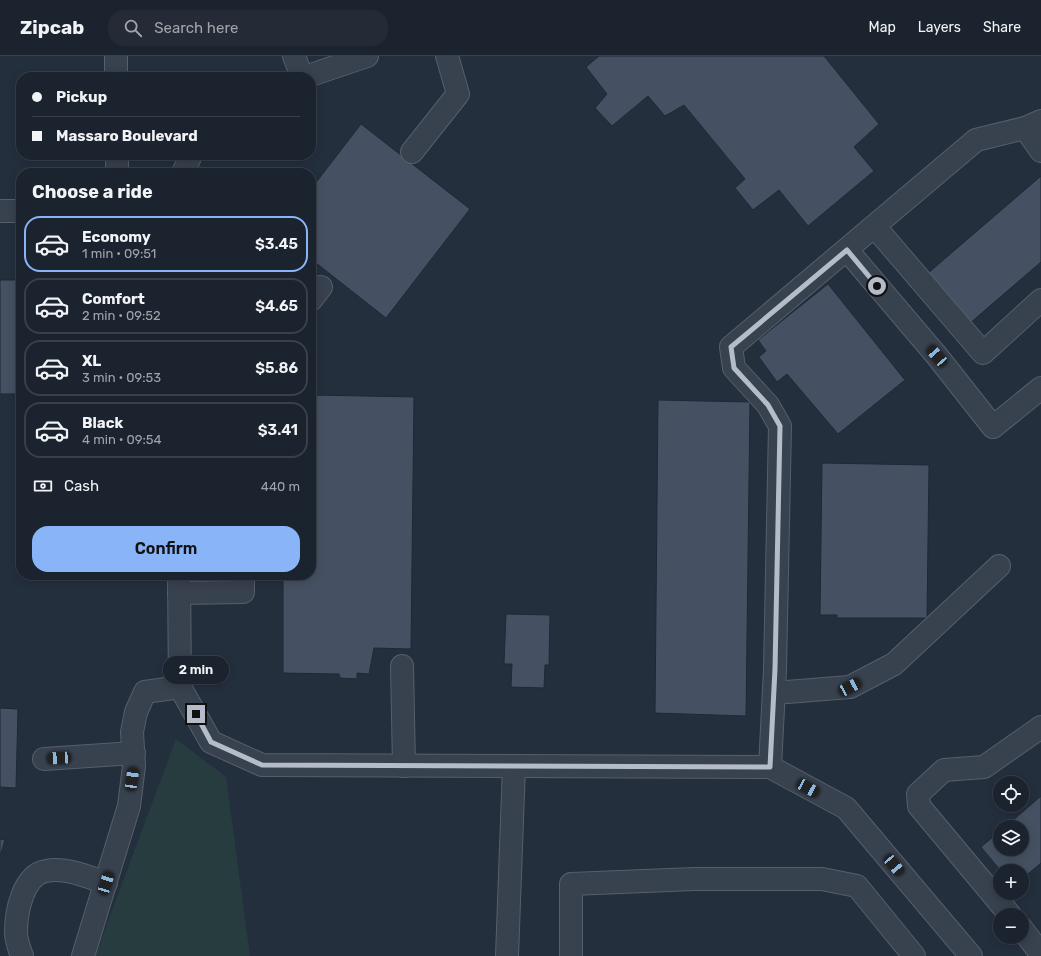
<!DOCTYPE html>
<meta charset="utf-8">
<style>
body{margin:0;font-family:Rubik,sans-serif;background:#242b36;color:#f1f3f6;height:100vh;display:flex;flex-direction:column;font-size:15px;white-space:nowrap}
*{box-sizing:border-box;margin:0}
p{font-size:13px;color:#a0a4aa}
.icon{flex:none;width:22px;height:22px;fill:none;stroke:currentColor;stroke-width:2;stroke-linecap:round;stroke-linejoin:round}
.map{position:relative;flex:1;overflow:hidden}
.details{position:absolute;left:16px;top:112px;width:300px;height:412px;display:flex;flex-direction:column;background:#1b232e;border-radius:16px;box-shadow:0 2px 10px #0003,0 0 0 1px #39404a}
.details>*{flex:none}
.banner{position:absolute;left:16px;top:16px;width:300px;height:88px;border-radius:16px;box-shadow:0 2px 10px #0003,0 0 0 1px #39404a;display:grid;align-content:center;height:88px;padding:0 16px;background:#1b232e}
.fabs{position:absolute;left:993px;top:720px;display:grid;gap:8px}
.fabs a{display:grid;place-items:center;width:36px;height:36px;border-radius:50%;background:#1b232e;box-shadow:0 2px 10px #0003,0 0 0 1px #39404a;font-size:20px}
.end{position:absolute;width:18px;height:18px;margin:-9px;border:5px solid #b4bcc9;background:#111;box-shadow:0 0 0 2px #111}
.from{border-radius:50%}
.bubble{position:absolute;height:28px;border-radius:14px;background:#1b232e;box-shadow:0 2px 10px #0003,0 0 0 1px #39404a;font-size:13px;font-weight:600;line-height:28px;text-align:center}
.car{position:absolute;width:12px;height:24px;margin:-12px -6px;border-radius:5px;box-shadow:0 0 3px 1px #0007;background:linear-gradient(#222 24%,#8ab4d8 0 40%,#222 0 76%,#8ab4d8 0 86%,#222 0)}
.banner b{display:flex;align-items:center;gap:14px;height:38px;font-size:15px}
.banner b+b{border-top:1px solid #39404a}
.banner i{width:10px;height:10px;background:#f1f3f6}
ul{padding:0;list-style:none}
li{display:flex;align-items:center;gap:12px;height:56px;margin:0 8px 6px;padding:0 8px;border:2px solid #39404a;border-radius:16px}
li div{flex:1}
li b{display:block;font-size:15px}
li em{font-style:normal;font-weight:600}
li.active{border-color:#8ab4f8}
li>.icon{width:36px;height:36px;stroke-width:1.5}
h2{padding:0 16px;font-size:18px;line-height:48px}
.pay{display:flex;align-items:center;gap:10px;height:44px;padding:0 16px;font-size:15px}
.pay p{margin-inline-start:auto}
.cta{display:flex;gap:8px;margin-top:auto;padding:8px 16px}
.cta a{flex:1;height:46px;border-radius:16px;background:#8ab4f8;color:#111;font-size:16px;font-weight:600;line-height:46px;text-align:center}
header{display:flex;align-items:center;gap:24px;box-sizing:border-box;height:56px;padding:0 20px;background:#1b232e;border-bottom:1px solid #39404a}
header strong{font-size:19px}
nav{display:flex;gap:22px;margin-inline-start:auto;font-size:14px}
.search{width:280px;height:36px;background:#242b36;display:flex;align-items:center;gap:10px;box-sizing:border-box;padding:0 14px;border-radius:16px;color:#a0a4aa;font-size:15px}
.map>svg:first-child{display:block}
.green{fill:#263c3f}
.building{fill:#455162;stroke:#1f2835}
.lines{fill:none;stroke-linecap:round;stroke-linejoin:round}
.minor-casing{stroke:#565f6c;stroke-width:24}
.minor{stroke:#38414e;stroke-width:22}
.route{stroke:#b4bcc9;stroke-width:5}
</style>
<header>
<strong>Zipcab</strong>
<div class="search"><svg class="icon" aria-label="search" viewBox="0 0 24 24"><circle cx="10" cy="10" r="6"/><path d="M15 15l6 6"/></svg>Search here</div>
<nav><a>Map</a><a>Layers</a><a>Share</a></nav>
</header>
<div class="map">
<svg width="1041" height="900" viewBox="0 0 1041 900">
<rect width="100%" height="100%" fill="#242f3e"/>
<!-- green -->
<path class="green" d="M176,683l50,38 24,179h-155z"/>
<!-- building -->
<g class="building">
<path d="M599,0h225l55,68 -25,23 20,24 -66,55 -29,-36 -26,20 -18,-22 10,-9 -61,-74 -19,11 -17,-20 -36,30 -17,-18 12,-14 -21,-27z"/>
<path d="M361,68l109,85 -84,109 -75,-59v-70z"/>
<path d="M1041,120v86l-72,62 -42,-50z"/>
<rect x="0" y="224" width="21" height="114"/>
<path d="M828,228l77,96 -67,54 -51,-60 -10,8 -18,-25 7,-6 -8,-11z"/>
<path d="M311,339l103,2 -3,252 -37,-1 -5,26 -12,-1v6l-17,-1 -1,-4 -56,-1v-98h28z"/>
<path d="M658,344l92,2 -4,314 -91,-3z"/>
<path d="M822,407l107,2 -2,153h-90v-3h-17z"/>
<path d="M506,558l44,1 -1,50h-4l-1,23 -33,-1 1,-23h-8z"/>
<path d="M0,652l18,1 -2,79 -16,-1z"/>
<path d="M1041,740v67l-19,16v-8h-21l-20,-24 19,-16v18h22v-22h-17z"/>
<path d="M0,783l5,1 -5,17z"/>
</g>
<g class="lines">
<defs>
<g id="minor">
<path d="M116,0v21"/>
<path d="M294,0l8,21"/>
<path d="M305,21l62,-21"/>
<path d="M1025,72l16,23"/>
<path d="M412,96l46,-58 -11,-38"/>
<path d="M117,99v18"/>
<path d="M183,117l8,-18"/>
<path d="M0,155h21"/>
<path d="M875,171l108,126 58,-53"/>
<path d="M847,194l90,106 56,71 48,-39"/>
<path d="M311,244l10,-13"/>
<path d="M179,519l1,112 31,55 51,23 508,2 76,41 125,148"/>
<path d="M179,537l64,-1v-17"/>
<path d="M402,610l2,100"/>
<path d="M774,637l76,-6 44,-23 105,-98"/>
<path d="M44,703l90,-6"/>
<path d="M770,711l5,-98 5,-243 -12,-21 -34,-37 -3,-21 245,-207 49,-12 16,-7"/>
<path d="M1010,859l-91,-109 -1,-12 26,-24 40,-3 57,-40"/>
<path d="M1022,873l19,25"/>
<path d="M22,900c-3,-8 -6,-15 -6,-24 0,-20 7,-57 30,-61 20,-4 42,6 60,12"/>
<path d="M83,900l46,-150 5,-40 -2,-34 4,-20 9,-20 35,-5"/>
<path d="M507,900l7,-190"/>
<path d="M571,900v-72l123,-5h128l35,7 57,70"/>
</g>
</defs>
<!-- minor casing -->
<use href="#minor" class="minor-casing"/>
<!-- minor -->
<use href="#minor" class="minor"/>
</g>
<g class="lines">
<!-- route -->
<path class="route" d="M196,658l15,28 51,23 508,2 5,-98 5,-243 -12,-21 -34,-37 -3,-21 116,-97 30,36"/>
</g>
</svg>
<div class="fabs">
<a><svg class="icon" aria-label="locate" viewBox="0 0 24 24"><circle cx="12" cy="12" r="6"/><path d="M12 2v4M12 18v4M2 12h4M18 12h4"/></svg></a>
<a><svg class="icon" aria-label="layers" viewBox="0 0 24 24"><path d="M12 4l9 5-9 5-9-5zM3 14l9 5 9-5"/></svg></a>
<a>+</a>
<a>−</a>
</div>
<i class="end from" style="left:877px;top:230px"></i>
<i class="end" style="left:196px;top:658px"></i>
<div class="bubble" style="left:163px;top:600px;width:66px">2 min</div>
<i class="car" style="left:937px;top:300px;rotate:319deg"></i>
<i class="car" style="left:850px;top:631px;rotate:62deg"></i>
<i class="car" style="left:59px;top:702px;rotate:267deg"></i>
<i class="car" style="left:132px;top:723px;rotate:8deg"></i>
<i class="car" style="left:808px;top:732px;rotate:119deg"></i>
<i class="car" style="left:894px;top:809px;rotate:140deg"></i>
<i class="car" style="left:106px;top:827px;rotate:17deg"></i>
<div class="banner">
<b><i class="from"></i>Pickup</b>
<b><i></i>Massaro Boulevard</b>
</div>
<section class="details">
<h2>Choose a ride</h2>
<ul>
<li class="active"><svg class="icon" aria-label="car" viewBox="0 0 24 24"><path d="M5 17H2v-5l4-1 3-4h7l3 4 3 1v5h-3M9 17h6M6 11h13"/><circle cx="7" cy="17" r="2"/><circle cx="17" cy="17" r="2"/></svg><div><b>Economy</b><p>1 min · 09:51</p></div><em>$3.45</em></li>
<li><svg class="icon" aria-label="car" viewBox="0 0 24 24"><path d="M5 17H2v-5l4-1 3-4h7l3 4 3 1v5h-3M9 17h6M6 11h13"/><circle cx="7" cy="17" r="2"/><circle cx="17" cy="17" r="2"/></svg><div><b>Comfort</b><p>2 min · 09:52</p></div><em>$4.65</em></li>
<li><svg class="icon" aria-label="car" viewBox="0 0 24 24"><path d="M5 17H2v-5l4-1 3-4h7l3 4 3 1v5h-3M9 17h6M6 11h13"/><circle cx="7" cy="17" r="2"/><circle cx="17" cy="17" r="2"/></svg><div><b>XL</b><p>3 min · 09:53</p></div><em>$5.86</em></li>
<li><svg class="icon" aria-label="car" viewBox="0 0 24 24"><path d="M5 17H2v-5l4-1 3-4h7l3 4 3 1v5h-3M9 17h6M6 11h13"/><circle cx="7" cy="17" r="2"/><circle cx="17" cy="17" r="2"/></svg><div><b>Black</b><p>4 min · 09:54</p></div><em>$3.41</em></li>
</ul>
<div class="pay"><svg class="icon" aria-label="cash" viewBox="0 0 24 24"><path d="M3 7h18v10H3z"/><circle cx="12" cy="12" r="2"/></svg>Cash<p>440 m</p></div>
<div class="cta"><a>Confirm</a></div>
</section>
</div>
